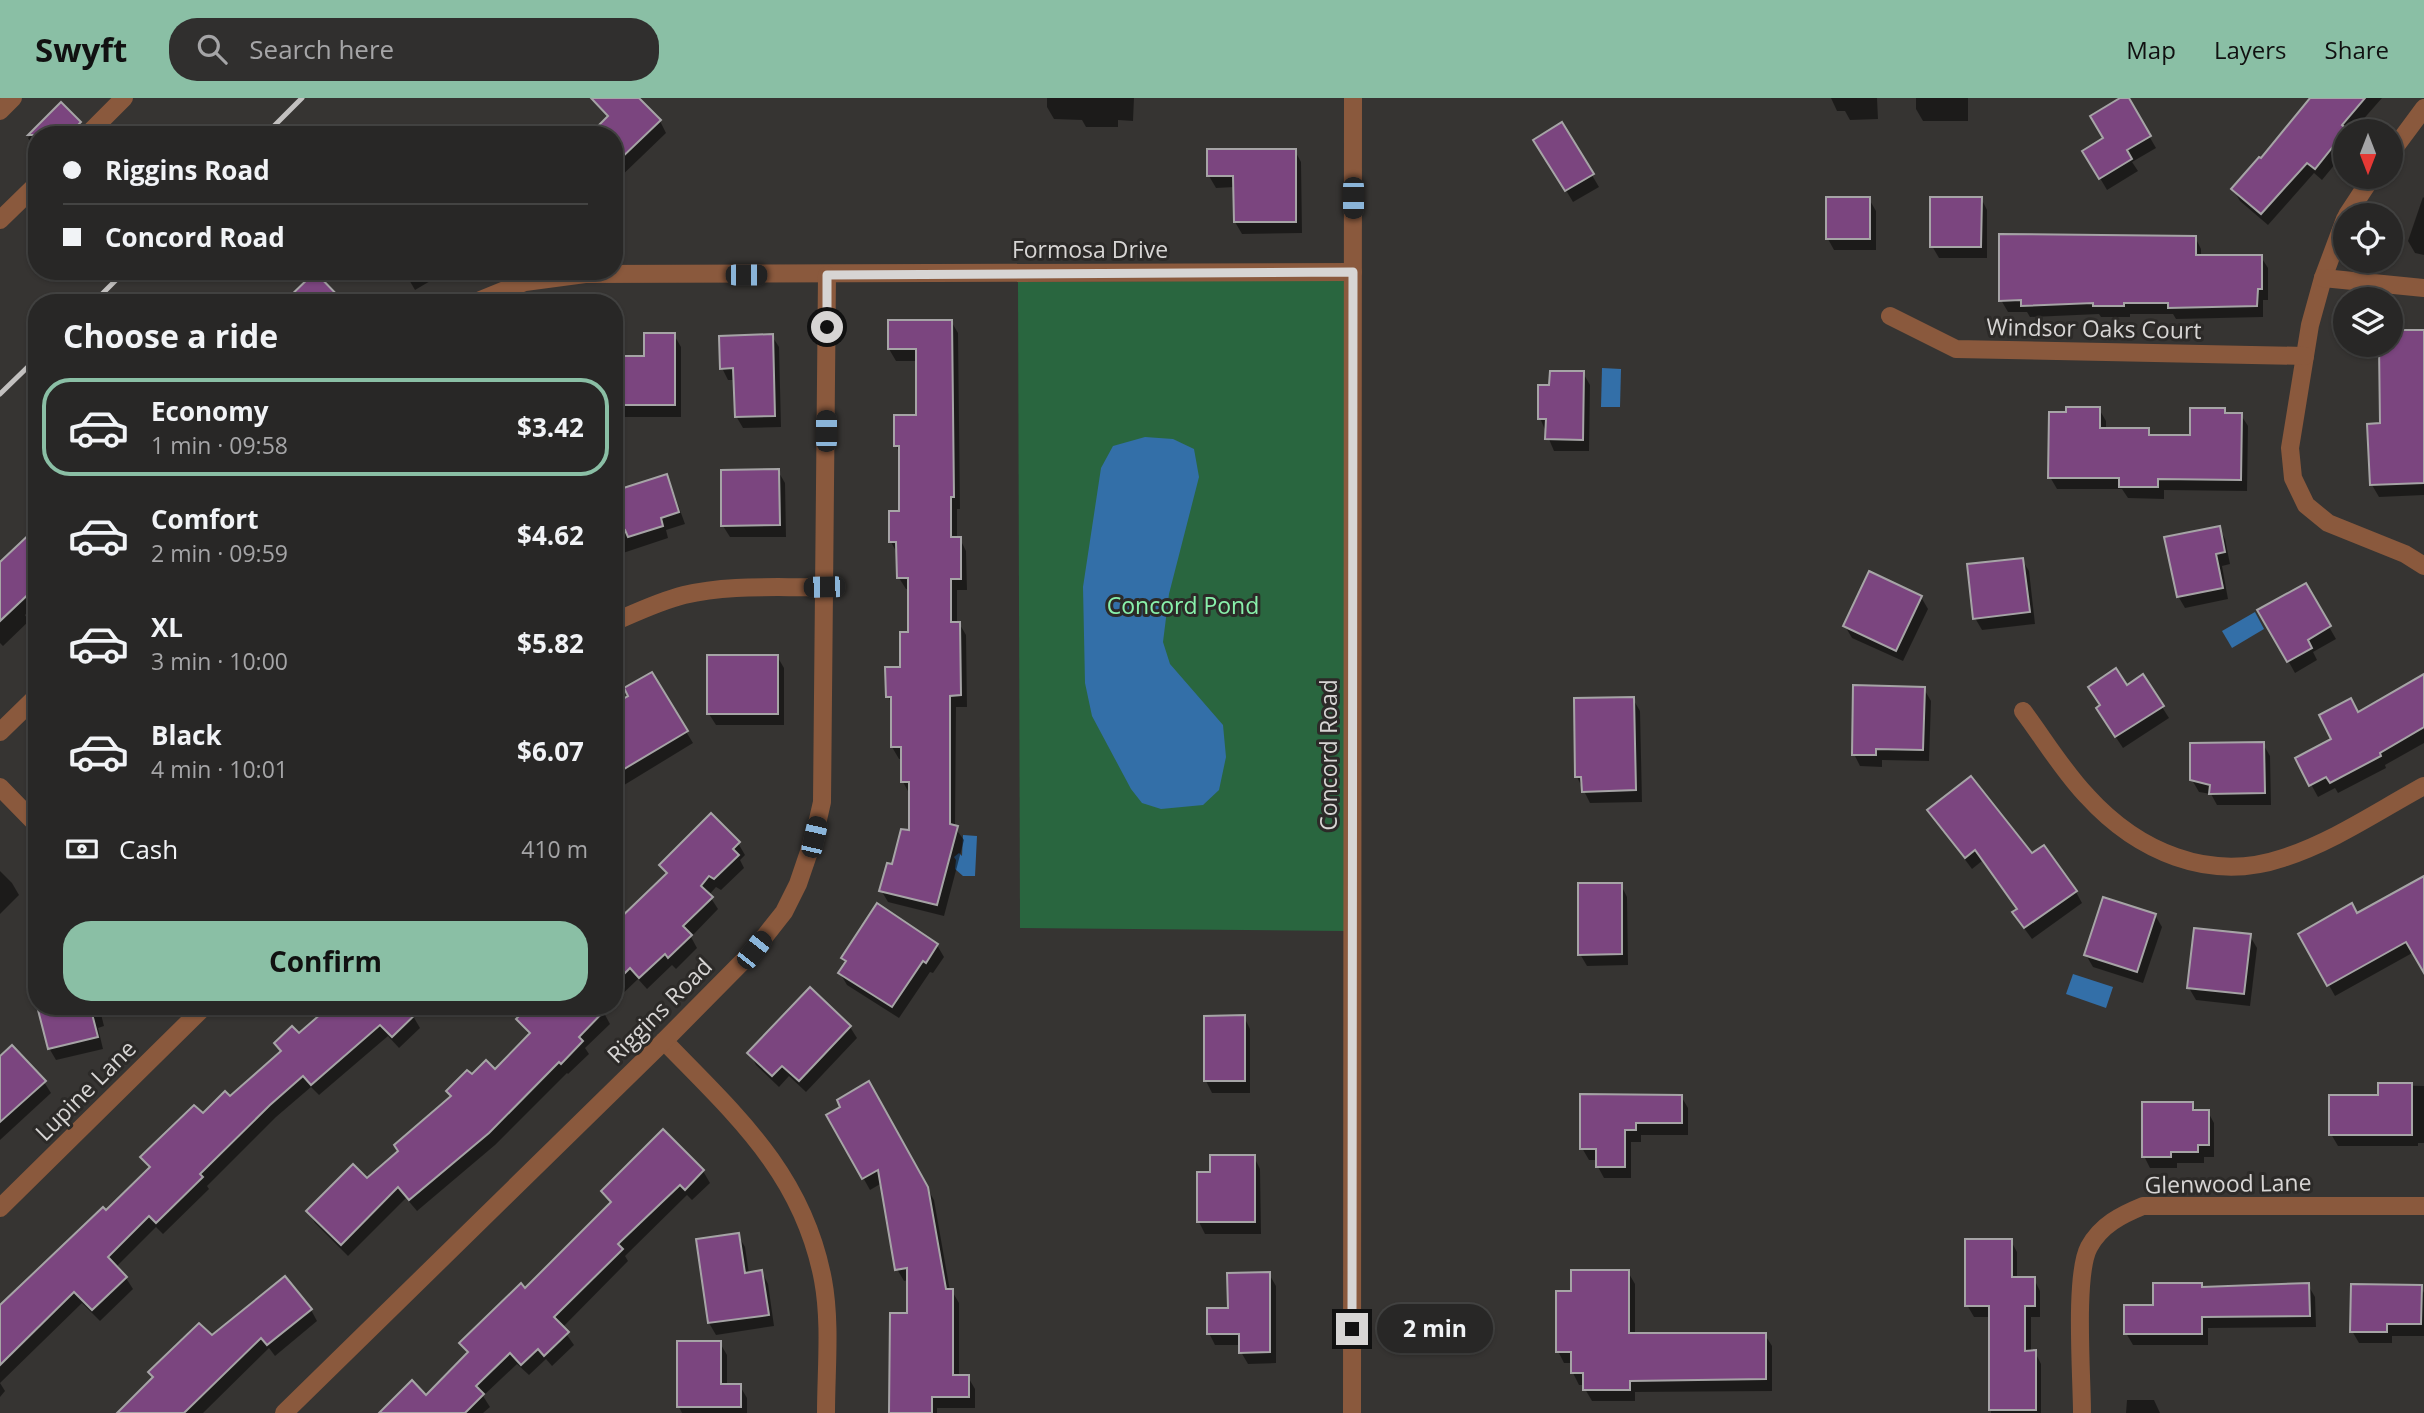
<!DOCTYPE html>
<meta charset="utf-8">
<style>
body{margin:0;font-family:"Open Sans",sans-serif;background:#302f2e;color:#f1f3f6;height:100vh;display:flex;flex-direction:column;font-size:26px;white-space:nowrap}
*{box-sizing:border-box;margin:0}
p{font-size:23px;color:#a5a5a7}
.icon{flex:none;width:38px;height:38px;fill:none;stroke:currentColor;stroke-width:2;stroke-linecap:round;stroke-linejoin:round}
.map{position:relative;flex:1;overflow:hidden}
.drawer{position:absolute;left:28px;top:196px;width:595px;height:721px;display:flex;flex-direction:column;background:#282726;border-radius:28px;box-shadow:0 2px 5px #0004,0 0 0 2px #444443}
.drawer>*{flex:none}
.banner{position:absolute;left:28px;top:28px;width:595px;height:154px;border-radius:28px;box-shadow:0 2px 5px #0004,0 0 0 2px #444443;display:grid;align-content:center;height:154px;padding:0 35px;background:#282726}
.needle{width:46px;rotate:180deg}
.controls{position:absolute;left:2333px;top:21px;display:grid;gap:14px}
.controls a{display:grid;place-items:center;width:70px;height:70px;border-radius:50%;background:#282726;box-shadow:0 2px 5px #0004,0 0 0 2px #444443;font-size:35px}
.end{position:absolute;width:32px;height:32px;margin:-16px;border:9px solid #d7d5d4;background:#111;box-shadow:0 0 0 4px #111}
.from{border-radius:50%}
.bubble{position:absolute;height:49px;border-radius:24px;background:#282726;box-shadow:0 2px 5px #0004,0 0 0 2px #444443;font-size:23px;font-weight:700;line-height:49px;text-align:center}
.car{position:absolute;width:21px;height:42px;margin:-21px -10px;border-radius:9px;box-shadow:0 0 5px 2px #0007;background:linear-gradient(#222 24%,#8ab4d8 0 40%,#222 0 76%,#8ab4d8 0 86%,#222 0)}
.banner b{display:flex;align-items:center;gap:24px;height:66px;font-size:26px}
.banner b+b{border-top:2px solid #444443}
.banner i{width:18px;height:18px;background:#f1f3f6}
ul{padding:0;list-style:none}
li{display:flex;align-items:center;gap:21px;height:98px;margin:0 14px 10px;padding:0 21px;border:4px solid transparent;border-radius:28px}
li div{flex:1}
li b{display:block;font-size:26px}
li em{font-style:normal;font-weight:700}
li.on{border-color:#8abfa5}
li>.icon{width:63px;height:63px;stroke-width:1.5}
h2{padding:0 35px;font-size:32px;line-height:84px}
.pay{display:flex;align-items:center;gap:18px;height:77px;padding:0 35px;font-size:26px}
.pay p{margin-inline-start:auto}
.action{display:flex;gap:14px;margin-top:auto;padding:14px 35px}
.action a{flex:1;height:80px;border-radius:28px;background:#8abfa5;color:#111;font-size:28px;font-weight:700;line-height:80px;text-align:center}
header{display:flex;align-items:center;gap:42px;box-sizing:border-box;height:98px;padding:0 35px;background:#8abfa5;color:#111}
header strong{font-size:33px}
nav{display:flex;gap:38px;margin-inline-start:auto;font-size:24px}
.search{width:490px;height:63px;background:#302f2e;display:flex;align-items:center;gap:18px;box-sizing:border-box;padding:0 24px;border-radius:28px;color:#a5a5a7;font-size:26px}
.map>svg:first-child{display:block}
.green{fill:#29663f}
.water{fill:#336fa8}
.shadow{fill:#0007}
.building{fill:#7b457f;stroke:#a6a4a6;stroke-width:2}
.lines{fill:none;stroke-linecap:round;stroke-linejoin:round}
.minor{stroke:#8a593d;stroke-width:18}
.rail{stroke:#c2c0bf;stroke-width:5}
.route{stroke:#d7d5d4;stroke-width:9}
.labels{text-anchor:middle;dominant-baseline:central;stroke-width:6;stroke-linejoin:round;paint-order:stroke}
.street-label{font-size:23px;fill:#d7d5d4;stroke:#2c2a28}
.park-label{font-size:23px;fill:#89f1ab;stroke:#2c2a28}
</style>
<header>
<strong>Swyft</strong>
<div class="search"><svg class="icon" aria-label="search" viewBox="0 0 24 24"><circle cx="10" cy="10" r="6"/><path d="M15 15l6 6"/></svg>Search here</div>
<nav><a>Map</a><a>Layers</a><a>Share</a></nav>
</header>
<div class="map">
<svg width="2424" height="1315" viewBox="0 0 2424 1315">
<rect width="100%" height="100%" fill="#363432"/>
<!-- green -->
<path class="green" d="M1347,182l-1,651 -326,-3 -2,-646z"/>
<!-- water -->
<g class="water">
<path d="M1602,270l19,1 -1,38h-19z"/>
<path d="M1145,339l28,2 21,10 5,28 -30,117 -6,48 7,22 53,61 3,32 -7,33 -16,15 -42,4 -19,-6 -11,-14 -39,-73 -7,-33 -2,-96 18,-119 12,-22z"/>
<path d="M2255,514l9,17 -32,19 -10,-17z"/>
<path d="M963,737l14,1 -2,40h-12l-8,-7 1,-9 -2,-3 5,-4 3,3z"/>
<path d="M2073,876l40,13 -7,21 -40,-14z"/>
</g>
<!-- shadow -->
<g class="shadow">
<path d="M600,0h37l23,23 6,12 -52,50v-48l-6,-17 -12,-16z"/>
<path d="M1047,0h87l-1,23 -15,-1v7h-32l-4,-7 -28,-1 -7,-12z"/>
<path d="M1831,0h46l1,21 -28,1 -5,-9h-8z"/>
<path d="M1916,0h52v23h-45l-7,-12z"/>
<path d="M2124,0h3l29,50 -24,14 6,9 -31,19 -23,-39 21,-13z"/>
<path d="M2314,0h68l-29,33h-8v21l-23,28 -8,-7 -46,52 -28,-24 -7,-12z"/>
<path d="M61,6l19,19 6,11 -49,1v17l-9,-14z"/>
<path d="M1562,27l37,62 -26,15 -37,-62z"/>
<path d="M1295,53l6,11 1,71 -60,1 -7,-12v-35l-19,1 -7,-12z"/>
<path d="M2423,99l1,1v57l-9,-2 -7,-12z"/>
<path d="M1981,100l6,12v48h-48l-7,-12z"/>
<path d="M1869,101l7,12v39h-42l-6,-11z"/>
<path d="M2195,139l6,12v8h60l7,11v32h-5v17l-87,2 -3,-5h-43v3h-29l-2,-3 -69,3 -3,-5h-19l-7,-12z"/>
<path d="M404,173h30l3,6 -22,13z"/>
<path d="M889,223h62l7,12 2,176h-3v30h3l6,12 1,39h-10v33h2l7,12 1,72h-11l-1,121 9,12 -20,76 -56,-14 -7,-12 29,-57 -1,-40 -6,-11v-23h-4l-7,-12v-42l-4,-9 14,-28 7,-34v-45h-3l-7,-11 -2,-25 -6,-11 9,-29v-59l-4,-8 21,-29v-56h-21l-7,-12z"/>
<path d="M2424,234v163l-45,2 -7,-12 10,-60 -1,-80h9z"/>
<path d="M674,237l7,12v70h-67v-60h32z"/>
<path d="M772,238l7,11 2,80 -38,1 -7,-12 -1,-36h-7l-6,-12z"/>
<path d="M1583,275l7,12 -1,66h-35l-14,-33 11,-31z"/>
<path d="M2099,311l7,12v9h42l4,7h40l32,-27 3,5h14l7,11 -1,65 -83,-1v9l-36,-1 -6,-9h-65l-7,-12 18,-63z"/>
<path d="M778,373l7,12 1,54h-56l-7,-11z"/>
<path d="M666,378l6,12 13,36 -19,6 2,8 -54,18v-63z"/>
<path d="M2219,430l6,11 5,25 -8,2 6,33 -43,9 -7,-12z"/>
<path d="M37,431v74l-12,12 4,6 -26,25 -3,-3v-79z"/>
<path d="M2022,462l7,11 6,53 -53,6 -7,-12z"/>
<path d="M2305,487l31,54 -23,13 4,8 -22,13 -35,-62z"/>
<path d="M1921,499l7,12 -25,52 -51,-23 -7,-12z"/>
<path d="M777,558l7,12v57h-68l-7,-11z"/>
<path d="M651,576l42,69 -77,47 4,8 -6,6v-98l16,-9z"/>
<path d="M2424,578v67l-39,22 1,3 -48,25 -3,-5 -17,9 -21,-38 37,-19 24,-26z"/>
<path d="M2126,589l36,20 7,11 -46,30 -18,-27z"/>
<path d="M1924,591l7,12 -2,60 -47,-1v7l-22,-1 -6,-12z"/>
<path d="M1633,601l7,12 2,91 -52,1 -13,-26z"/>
<path d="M2263,646l7,12 1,49h-54l-6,-11 -12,-2 -7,-12z"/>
<path d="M1929,713l103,45 44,36 6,11 -50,36 -11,-15 -3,-14 -36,-49 -10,8z"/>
<path d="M738,745l7,12 -5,5 4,8 -23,22 -5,-3 -7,8 9,14 -27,28 6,11 -21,21 -4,-4 -25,24 -9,-10 -24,23v-76l53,-51 -6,-10z"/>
<path d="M0,773l12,12 7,12 -19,19z"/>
<path d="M2424,780v84l-10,-10 -79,44 -35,-62 57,-19z"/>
<path d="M1621,787l6,12 1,68 -41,1 -7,-12z"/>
<path d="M2155,817l7,12 -19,56 -50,-16 -7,-12z"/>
<path d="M2250,838l7,12 -7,58 -54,-6 -7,-12z"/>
<path d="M937,847l7,12 -11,16 -3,-1 -31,46 -52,-33 -7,-12 6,-10 -3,-5z"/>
<path d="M37,877v22l-4,-17z"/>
<path d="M39,908h60l5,20 -6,2 5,21 -47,11 -7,-12z"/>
<path d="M532,908h78l-6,7 6,11 -25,24 4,6 -21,20 -1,-1 -72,72 -78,66 -11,-13 -58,58 -33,-33 -7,-12 59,-31 33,-28 52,-54 -4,-7 24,-14 23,-6 35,-35 -12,-17z"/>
<path d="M413,918l7,12 -21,20 -11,-12 -69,59 -8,-8 -35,30 -69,69 2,3 -46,45 -7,-7 -40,40 10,11 7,11 -33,32 -18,-18 -82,80 5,8 -5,6v-89l150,-138 -8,-13 88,-59 52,-45 -6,-10 23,-7z"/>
<path d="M1244,919l6,12v64h-38l-6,-12z"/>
<path d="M850,929l7,11 -51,54 -17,-16 -10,11 -23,-22 -6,-12z"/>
<path d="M0,960l44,24 7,11 -51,47z"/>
<path d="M868,986l66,116 16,91h2l7,12v74h9l7,12v19h-38v5h-46l18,-98v-35l-5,1 -7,-12 -15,-86 -12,7 -42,-75 15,-7z"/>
<path d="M2380,987l44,1v57h-6v3h-80l-7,-12 49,-38z"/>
<path d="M1681,998l7,12v27h-47v7h-10v36h-27l-6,-11v-7h-9l-7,-12z"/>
<path d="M2192,1006l5,8h11l6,11v34h-10v6h-27v5h-27l-6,-12z"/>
<path d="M1254,1059l6,12 1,65h-56l-6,-12 13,-48z"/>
<path d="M703,1073l7,12 -18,17 -5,-5 -62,61 3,5 -66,67 12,17 -22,21 -6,-7 -17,16 -12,-11 -34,32 7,11 -7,6h-103l46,-16 42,-42 -6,-11 63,-53 85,-88 -7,-11z"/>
<path d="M738,1137l7,12 4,27 13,-2 6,12 6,42 -58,9 -7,-12 -12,-82z"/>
<path d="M2011,1143l6,11v27h17l6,12v26h-9v35h4l6,12v49h-50v-96h-17l-7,-12z"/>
<path d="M1628,1174l7,12v51h130l7,11v45l-137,1v9h-43l-7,-12v-4h-6l-6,-12v-10h-9l-6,-12 14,-58z"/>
<path d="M1269,1176l7,12v77l-28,1 -7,-12v-7h-26l-6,-12 20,-23z"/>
<path d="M2201,1187l2,4 105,-4 7,12 1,30 -108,1v17h-75l-7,-12 29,-26z"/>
<path d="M2421,1189l3,6v43h-32v7h-33l-7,-12z"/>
<path d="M311,1212l6,11 -42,35 -6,-8 -66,65h-84l93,-75z"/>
<path d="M720,1245l7,12v31h13l7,12v15h-65l-3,-6z"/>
<path d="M2127,1302h27l6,13h-34z"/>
</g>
<!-- building -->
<g class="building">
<path d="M591,0h48l22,22 -47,45v-30h-25l19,-19z"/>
<path d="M2120,0h9l22,38 -24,14 5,9 -33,20 -17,-28 21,-13 -13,-22z"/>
<path d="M2310,0h55l-23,27 5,4 -32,40 -8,-6 -46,51 -30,-25 28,-32 2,1z"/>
<path d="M61,4l20,20 -13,13h-40z"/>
<path d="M1562,24l32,52 -29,17 -32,-51z"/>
<path d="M1207,51h89v73h-62l-1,-46h-26z"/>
<rect x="1826" y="99" width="44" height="42"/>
<path d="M1930,99h52l-1,50h-51z"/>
<path d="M1999,136l197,2v19h66v34h-4l-1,17 -89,2v-5h-44v3h-31v-3l-72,3v-6l-22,1z"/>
<path d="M315,174l30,31h-62z"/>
<path d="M888,222h64l2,177h-3v40h10v42h-10v43h9l1,73 -11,1v128l8,2 -21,79 -58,-14 8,-28 5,1 9,-35 8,1v-48h-8v-35h-10v-50h-5l-1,-30h15v-35h8v-54h-11l-1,-36h-7v-31h10v-65h-5v-31h22v-66h-28z"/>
<path d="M2390,232h34v153l-54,2 -3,-61 13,-1 -1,-78h11z"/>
<path d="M644,235h31v72h-61v-49h30z"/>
<path d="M773,236l2,82 -40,1 -2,-49 -13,1 -1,-33z"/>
<path d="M1550,273h34l-1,69 -38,-1 1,-20h-8v-34h11z"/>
<path d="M2066,309h34v21h49v7h41v-27h35v5h17l-1,67 -83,-1v8h-39v-9h-71l1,-66h17z"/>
<path d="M779,371l1,56 -59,1v-56z"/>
<path d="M667,376l12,38 -18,6 2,8 -35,11 -3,-7 -11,4v-43z"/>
<path d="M2220,428l5,26 -9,2 7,34 -46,9 -13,-60z"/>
<path d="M37,429v59l-37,35v-59z"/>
<path d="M2023,460l7,54 -57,7 -6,-55z"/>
<path d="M1869,473l53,25 -26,55 -53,-25z"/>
<path d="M2306,485l25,43 -23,14 4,8 -25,14 -30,-52z"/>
<rect x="707" y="557" width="71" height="59"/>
<path d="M2116,570l11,17 16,-11 21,32 -49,31 -19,-29 4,-3 -12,-18z"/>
<path d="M652,574l36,59 -74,44v-71l14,-8 -4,-8z"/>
<path d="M2424,576v53l-44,26 1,3 -51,27 -4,-6 -17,9 -14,-28 36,-19 -12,-24 32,-17 7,14z"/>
<path d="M1853,587l72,2 -2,63 -47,-1v6h-24z"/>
<path d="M1634,599l2,93 -54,2 -1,-15h-6l-1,-79z"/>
<path d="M2264,644l1,51 -56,1 1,-9 -20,-5v-37z"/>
<path d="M1971,678l61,77 12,-8 33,46 -53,37 -12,-16 5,-3 -42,-59 -10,8 -38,-48z"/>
<path d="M711,715l29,29 -7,7 6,6 -25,24 -5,-3 -8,10 12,11 -30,29 9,9 -24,23 -3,-4 -26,24 -9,-10 -16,16v-60l53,-51 -8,-8z"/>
<path d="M2424,778v97l-18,-31 -79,44 -29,-52 54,-31 5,10z"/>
<path d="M1578,785h44v71l-44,1z"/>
<path d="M2103,799l53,17 -19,58 -53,-17z"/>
<path d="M877,805l61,41 -12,19 -3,-2 -31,46 -54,-34 8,-12 -5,-3z"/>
<path d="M2194,830l57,6 -7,60 -57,-6z"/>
<path d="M810,889l41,39 -52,55 -17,-15 -10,10 -25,-23z"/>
<path d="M37,908h53l8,31 -50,12z"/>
<path d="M330,908h94l-32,31 -12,-12 -69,60 -8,-9 -33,29 -70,69 3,3 -47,46 -7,-7 -41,41 19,20 -35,33 -18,-18 -74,73v-60l103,-98 3,3 44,-43 -10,-10 54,-52 9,8 22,-22 5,5 51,-45 -7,-8 18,-17 7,7z"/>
<path d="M529,908h80l-30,31 4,4 -22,23 -2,-2 -70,71 -80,67 -11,-13 -57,58 -35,-34 47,-47 14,14 31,-27 -4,-6 57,-49 -5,-5 21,-21 5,4 14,-14 9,9 35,-36 -14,-14z"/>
<path d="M1245,917v66h-41v-65z"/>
<path d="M12,947l34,36 -46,41v-66z"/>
<path d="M869,983l59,106 18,102h7v86h16v22h-37v16h-43l1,-100h17v-45l-12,2 -17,-100 -16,9 -36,-64 14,-8 -3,-7z"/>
<path d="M2378,985h34v52h-83v-40h49z"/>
<path d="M1580,996l102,1v28h-46v7h-11v37h-29v-18h-16z"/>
<path d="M2142,1004h51v8h16v35h-11v7h-27v5h-29z"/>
<path d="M663,1031l41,41 -19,20 -5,-5 -62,59 5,5 -69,68 15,15 -25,24 -6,-7 -17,16 -11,-12 -34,33 8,8 -19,19h-86l33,-33 14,15 42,-43 -9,-9 62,-60 4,5 86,-86 -10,-11z"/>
<path d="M1210,1057h45v67h-58v-50h13z"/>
<path d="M739,1135l6,40 17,-3 7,45 -61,8 -12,-84z"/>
<path d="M1965,1141h47v38h23v29h-10v45l11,-1v60h-47v-104h-24z"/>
<path d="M1571,1172h58v63h137v46l-136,2v9h-47v-17h-12v-21h-15v-61h15z"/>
<path d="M1270,1174v80l-31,1v-19h-32v-26h21l-1,-35z"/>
<path d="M285,1178l27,33 -45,36 -6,-7 -77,75h-67l36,-36 -5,-5 51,-49 13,12z"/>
<path d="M2153,1185h49v4l107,-4 1,33 -108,1v17h-78v-29h29z"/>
<path d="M2351,1186l71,1 -1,39h-34v8h-37z"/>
<path d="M677,1243h44v43h20v23h-64z"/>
</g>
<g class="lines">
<!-- minor -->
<g class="minor">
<path d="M0,13l13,-13"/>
<path d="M87,37l37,-37"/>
<path d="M2390,56l34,-46"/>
<path d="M2347,117l25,-38"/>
<path d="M2345,121l-22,59 -13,47 -20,123 3,30 13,27 22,18 77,31 19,12"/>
<path d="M0,122l37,-36"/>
<path d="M2323,180l101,10"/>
<path d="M473,205l52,-21 60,-8 768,-2"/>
<path d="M1890,218l66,33 349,7"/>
<path d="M614,524c23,-10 46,-21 70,-27 45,-11 94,-7 140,-8"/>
<path d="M2023,613c21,28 40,60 64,85 50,55 122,87 196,62 50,-16 95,-47 141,-72"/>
<path d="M0,634l37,-36"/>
<path d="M0,689l37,38"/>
<path d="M664,943c72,74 139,133 159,239 8,43 3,90 3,133"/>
<path d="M0,1110l205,-202"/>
<path d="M284,1315l380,-372 90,-91 30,-38 14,-28 16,-47 8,-35 5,-527"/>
<path d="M1352,1315l1,-1315"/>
<path d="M2082,1315c0,-36 -8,-138 7,-166 12,-22 32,-32 54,-41h281"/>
</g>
<!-- rail -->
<g class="rail">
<path d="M265,37l37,-37"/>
<path d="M93,205l32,-32"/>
<path d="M0,296l37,-36"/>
</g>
</g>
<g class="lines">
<!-- route -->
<path class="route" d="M827,229v-52l526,-3 -1,1057"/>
</g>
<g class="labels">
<!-- street labels -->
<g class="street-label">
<text x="1090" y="151">Formosa Drive</text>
<text transform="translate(2094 230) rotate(1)">Windsor Oaks Court</text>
<text transform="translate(1328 657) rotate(-90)">Concord Road</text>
<text transform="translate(659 912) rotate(-45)">Riggins Road</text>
<text transform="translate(85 992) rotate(-45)">Lupine Lane</text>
<text transform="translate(2228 1085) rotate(-1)">Glenwood Lane</text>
</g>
<!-- park labels -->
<g class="park-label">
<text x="1183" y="507">Concord Pond</text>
</g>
</g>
</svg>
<div class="controls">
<a><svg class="needle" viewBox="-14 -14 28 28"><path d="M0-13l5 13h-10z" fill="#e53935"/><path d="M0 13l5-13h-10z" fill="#a5a5a7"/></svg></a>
<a><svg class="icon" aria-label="locate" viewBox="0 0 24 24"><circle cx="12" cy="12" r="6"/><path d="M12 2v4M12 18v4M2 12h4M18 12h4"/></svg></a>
<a><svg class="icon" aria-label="layers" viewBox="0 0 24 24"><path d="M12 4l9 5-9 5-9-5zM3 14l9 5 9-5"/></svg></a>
</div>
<i class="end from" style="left:827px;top:229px"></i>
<i class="end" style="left:1352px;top:1231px"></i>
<div class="bubble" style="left:1377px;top:1206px;width:116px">2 min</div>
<i class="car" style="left:1353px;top:100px;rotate:180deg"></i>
<i class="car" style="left:746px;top:177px;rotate:90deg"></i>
<i class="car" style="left:826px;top:333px;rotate:0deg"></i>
<i class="car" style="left:824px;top:489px;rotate:269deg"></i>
<i class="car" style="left:814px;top:739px;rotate:13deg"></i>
<i class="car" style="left:754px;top:852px;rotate:38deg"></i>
<div class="banner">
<b><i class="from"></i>Riggins Road</b>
<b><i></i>Concord Road</b>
</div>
<section class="drawer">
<h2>Choose a ride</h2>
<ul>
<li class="on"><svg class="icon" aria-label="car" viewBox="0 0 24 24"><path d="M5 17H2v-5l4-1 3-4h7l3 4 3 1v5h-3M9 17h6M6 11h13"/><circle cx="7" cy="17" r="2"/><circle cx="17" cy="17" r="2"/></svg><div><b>Economy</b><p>1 min · 09:58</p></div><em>$3.42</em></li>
<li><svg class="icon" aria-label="car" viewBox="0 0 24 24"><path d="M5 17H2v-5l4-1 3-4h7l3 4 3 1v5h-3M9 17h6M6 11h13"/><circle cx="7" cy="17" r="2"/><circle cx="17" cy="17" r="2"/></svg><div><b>Comfort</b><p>2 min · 09:59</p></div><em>$4.62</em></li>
<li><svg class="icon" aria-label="car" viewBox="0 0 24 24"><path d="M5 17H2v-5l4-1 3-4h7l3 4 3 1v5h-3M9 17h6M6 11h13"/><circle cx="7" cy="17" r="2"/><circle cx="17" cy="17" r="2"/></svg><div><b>XL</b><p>3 min · 10:00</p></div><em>$5.82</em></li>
<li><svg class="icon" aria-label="car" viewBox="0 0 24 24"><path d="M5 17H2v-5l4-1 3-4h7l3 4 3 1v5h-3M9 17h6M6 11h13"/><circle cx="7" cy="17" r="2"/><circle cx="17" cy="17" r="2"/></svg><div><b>Black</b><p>4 min · 10:01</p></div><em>$6.07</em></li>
</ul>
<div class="pay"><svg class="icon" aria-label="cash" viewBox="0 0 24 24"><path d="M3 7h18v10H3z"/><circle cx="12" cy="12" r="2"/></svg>Cash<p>410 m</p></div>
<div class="action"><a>Confirm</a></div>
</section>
</div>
